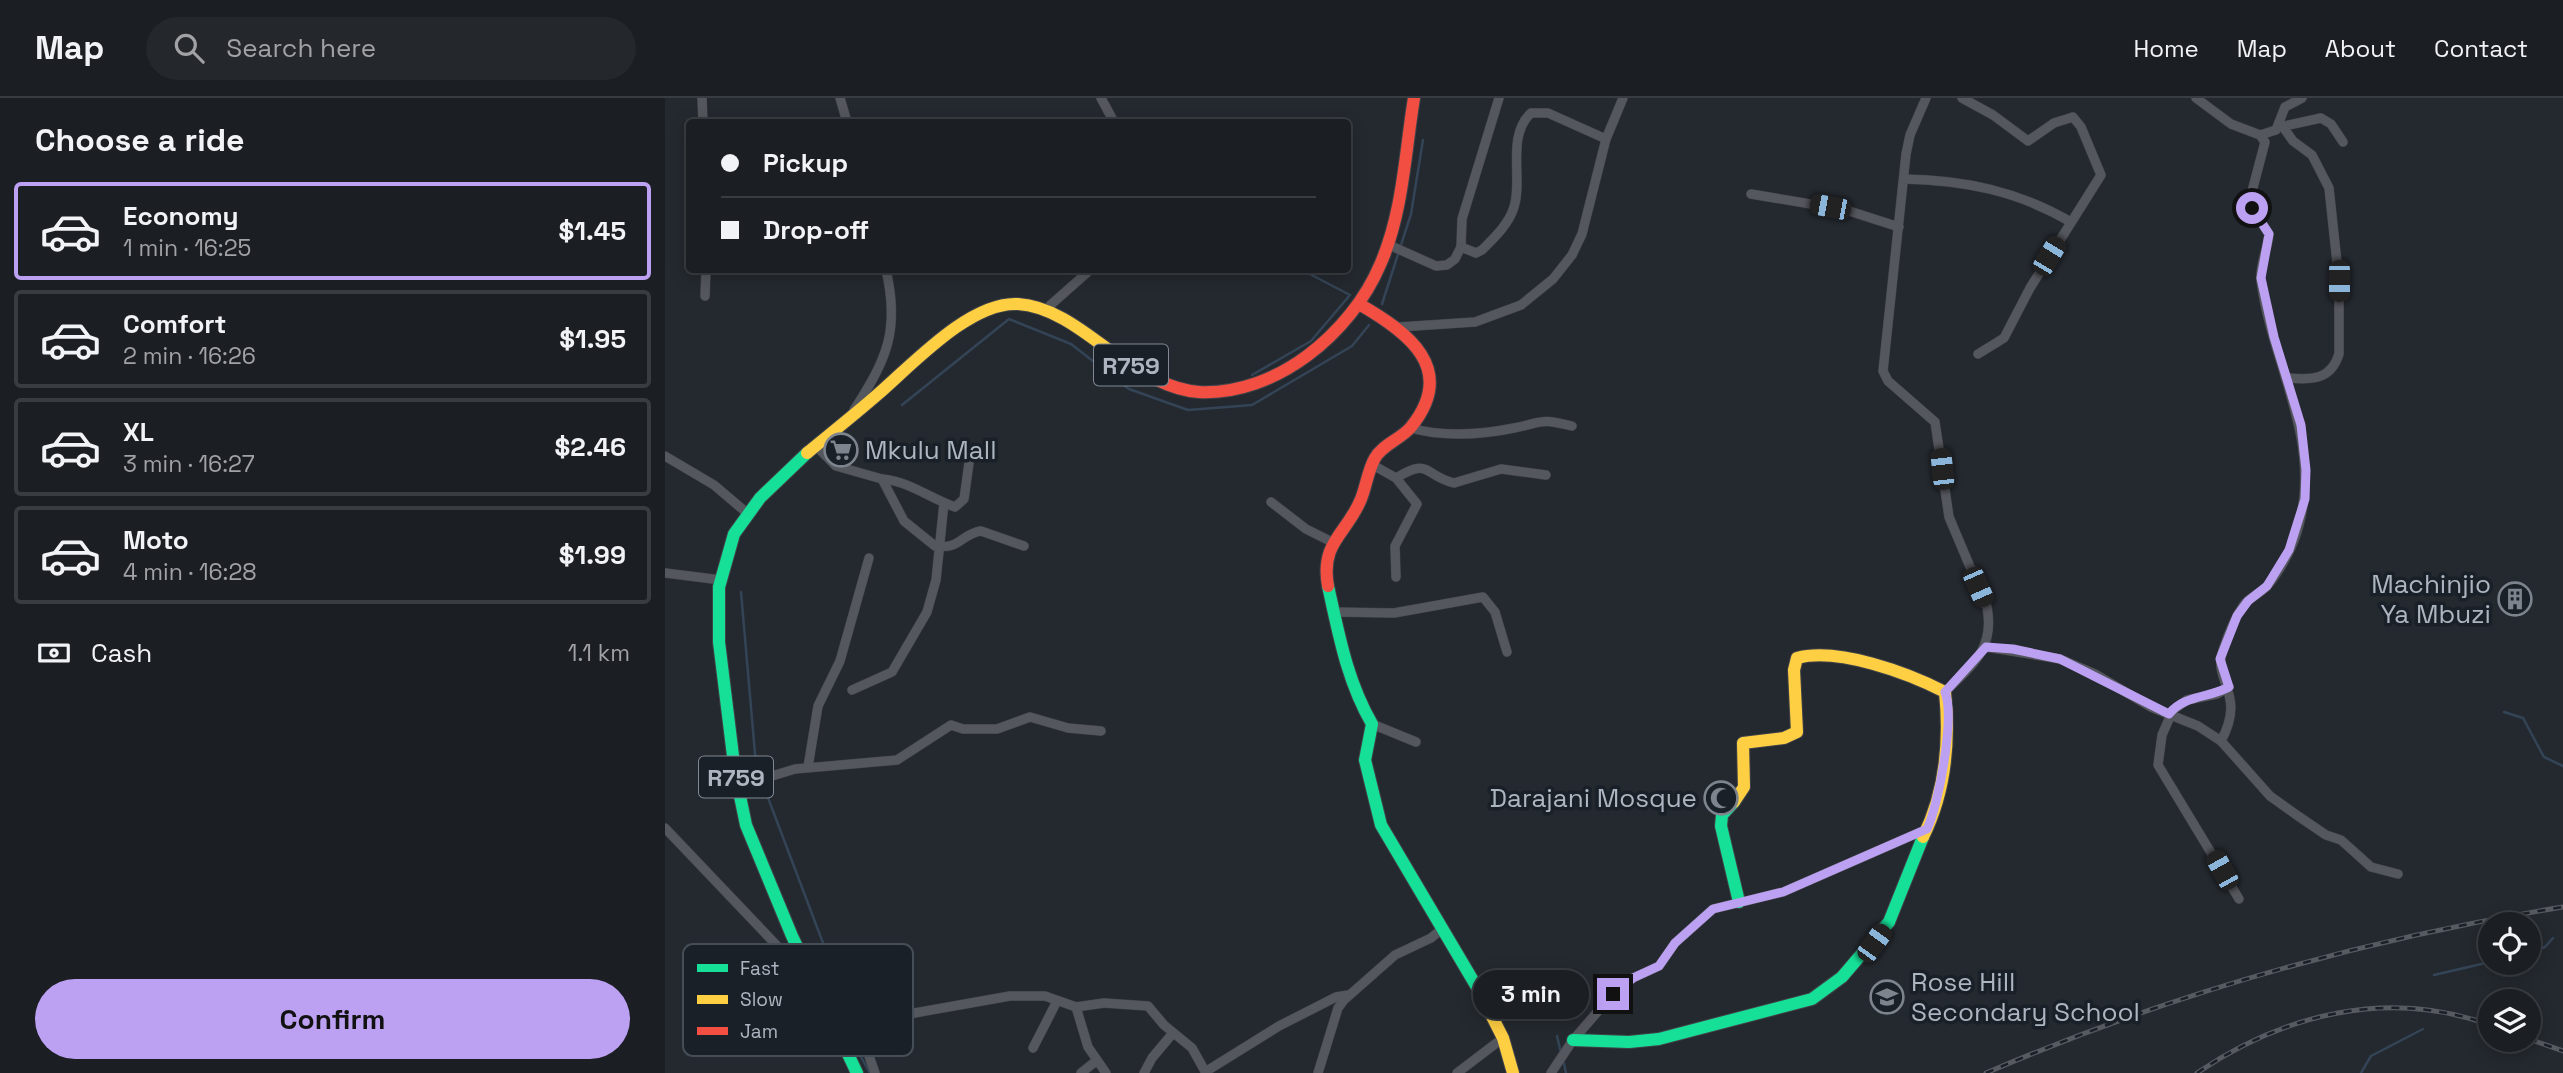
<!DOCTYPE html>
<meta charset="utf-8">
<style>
body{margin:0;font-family:"Space Grotesk",sans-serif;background:#24272b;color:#f1f3f6;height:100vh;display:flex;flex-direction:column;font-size:26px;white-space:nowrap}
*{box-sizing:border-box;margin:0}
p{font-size:23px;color:#a0a2a6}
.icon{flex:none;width:38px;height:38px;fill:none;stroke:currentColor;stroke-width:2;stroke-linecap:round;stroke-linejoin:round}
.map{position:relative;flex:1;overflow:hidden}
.panel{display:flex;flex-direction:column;background:#1b1f23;width:665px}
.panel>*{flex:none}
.banner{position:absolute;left:21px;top:21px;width:665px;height:154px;border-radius:7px;box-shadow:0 4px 18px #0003,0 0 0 2px #393d41;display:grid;align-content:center;height:154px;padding:0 35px;background:#1b1f23}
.tools{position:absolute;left:1813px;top:814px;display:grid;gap:14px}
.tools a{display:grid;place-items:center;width:63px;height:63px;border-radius:50%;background:#1b1f23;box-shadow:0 4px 18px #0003,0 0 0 2px #393d41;font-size:35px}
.end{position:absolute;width:32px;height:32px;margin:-16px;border:9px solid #bca0f2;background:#111;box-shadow:0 0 0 4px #111}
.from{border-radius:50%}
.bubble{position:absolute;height:49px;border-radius:24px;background:#1b1f23;box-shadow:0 4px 18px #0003,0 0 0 2px #393d41;font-size:23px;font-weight:600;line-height:49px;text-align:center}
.car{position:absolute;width:21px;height:42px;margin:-21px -10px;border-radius:9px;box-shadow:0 0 5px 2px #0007;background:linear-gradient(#222 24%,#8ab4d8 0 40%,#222 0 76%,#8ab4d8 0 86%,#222 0)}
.banner b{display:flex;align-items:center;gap:24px;height:66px;font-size:26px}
.banner b+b{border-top:2px solid #393d41}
.banner i{width:18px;height:18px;background:#f1f3f6}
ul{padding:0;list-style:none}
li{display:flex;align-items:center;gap:21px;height:98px;margin:0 14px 10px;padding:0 21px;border:4px solid #393d41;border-radius:7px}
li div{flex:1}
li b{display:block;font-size:26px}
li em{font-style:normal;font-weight:600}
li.selected{border-color:#bca0f2}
li>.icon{width:63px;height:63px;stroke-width:1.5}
h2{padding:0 35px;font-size:32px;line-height:84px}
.pay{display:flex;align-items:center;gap:18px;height:77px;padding:0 35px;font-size:26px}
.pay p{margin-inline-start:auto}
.cta{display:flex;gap:14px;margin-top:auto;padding:14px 35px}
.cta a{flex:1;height:80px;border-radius:42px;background:#bca0f2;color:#111;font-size:28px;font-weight:600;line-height:80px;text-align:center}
header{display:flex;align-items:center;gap:42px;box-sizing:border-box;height:98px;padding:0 35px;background:#1b1f23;border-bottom:2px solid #393d41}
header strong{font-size:33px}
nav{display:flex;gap:38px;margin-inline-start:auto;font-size:24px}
.search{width:490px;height:63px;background:#24272b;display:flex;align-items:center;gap:18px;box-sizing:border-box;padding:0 24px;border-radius:38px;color:#a0a2a6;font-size:26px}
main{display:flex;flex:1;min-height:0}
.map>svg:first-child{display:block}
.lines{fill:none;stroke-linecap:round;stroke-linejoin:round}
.stream{stroke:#344457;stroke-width:2.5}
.street-casing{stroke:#404348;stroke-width:10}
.fast-casing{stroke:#404348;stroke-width:14}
.slow-casing{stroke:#404348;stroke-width:14}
.jam-casing{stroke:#404348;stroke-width:14}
.street{stroke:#54575d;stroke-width:9}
.fast{stroke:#16e098;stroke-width:12}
.slow{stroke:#ffcf43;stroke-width:12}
.jam{stroke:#f24e42;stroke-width:12}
.rail-casing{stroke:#575b61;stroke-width:5}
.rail{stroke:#192028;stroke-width:2.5;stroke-dasharray:8;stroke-linecap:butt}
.route{stroke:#bca0f2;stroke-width:9}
.labels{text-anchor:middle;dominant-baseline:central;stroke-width:7;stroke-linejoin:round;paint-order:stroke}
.shield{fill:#192028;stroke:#818893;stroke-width:2}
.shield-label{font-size:24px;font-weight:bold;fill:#adb5c1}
.poi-label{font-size:26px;fill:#adb5c1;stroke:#192028;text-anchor:start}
.key{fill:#192028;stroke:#454d56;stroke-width:2}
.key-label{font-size:19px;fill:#adb5c1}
</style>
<header>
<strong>Map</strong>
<div class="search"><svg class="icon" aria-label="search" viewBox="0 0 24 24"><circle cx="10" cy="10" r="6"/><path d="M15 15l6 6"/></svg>Search here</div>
<nav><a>Home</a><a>Map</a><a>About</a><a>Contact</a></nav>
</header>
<main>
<section class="panel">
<h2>Choose a ride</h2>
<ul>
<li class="selected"><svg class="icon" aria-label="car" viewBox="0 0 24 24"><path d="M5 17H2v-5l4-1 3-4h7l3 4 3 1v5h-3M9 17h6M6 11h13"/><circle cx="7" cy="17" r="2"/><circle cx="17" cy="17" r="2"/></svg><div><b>Economy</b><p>1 min · 16:25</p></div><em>$1.45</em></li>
<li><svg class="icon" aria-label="car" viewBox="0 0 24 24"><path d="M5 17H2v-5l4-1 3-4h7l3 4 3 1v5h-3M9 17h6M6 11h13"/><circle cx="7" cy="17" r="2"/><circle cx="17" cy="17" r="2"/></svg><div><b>Comfort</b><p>2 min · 16:26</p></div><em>$1.95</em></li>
<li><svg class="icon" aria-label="car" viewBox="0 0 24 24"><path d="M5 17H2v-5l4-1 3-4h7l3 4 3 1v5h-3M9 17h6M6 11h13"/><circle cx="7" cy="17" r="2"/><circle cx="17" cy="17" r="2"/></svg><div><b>XL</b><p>3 min · 16:27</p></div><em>$2.46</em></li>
<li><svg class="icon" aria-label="car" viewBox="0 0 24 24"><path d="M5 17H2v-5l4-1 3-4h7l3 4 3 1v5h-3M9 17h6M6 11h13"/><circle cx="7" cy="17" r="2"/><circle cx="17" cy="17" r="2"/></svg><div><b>Moto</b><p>4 min · 16:28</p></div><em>$1.99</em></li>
</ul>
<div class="pay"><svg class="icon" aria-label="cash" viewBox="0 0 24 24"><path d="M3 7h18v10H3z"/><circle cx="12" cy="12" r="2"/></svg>Cash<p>1.1 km</p></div>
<div class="cta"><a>Confirm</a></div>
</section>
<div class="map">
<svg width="1898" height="975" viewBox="0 0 1898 975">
<rect width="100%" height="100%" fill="#24292f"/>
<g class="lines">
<!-- stream -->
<g class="stream">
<path d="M717,206l29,-90 12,-74"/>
<path d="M587,277l59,-34 39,-46 -48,-25"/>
<path d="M237,307l107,-86 62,25 58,45 59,21 64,-5 100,-59 17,-21"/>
<path d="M76,494l15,173 4,11"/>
<path d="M1839,614l19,6 21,39 19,9"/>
<path d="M97,684l83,219 16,56 9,16"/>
<path d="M1864,855l16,-6 8,-9"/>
<path d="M1769,877l56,-13"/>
<path d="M892,938l4,17"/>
<path d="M898,961l3,14"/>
<path d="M1696,975l10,-17 52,-27"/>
</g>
<defs>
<g id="street">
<path d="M37,0l1,24"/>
<path d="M175,0l7,24"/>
<path d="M436,0l13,24"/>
<path d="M1261,0l-16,37 -4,19 -23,217 5,10 47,41 14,95 38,90c8,42 -15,58 -42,85"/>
<path d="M1297,0l31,17 35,26 26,-18 19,-6 8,10 20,48 -71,113 -26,50 -26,16"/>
<path d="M1531,0l35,26 29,11 5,7 -15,57 2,9 17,26c-1,15 -10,31 -8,47 11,84 61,157 38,244 -5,20 -18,45 -32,61 -7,8 -18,11 -24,20 -9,13 -15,29 -20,44 -11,32 24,43 -2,91"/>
<path d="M1615,29l41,-9 10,6 12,18"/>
<path d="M1618,29l10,14 19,14 17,33 10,93v73c-8,26 -27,26 -51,24"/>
<path d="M1595,37l16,-5 9,-23 17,-9"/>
<path d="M1239,81c60,1 114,12 167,43"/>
<path d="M1086,96l95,16 53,17"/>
<path d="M722,146l49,22 11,-1 8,-6 6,-12 1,-28 37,-121"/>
<path d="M796,149l15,6 6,-3c12,-12 27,-26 32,-43 9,-28 -8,-71 17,-94h17l58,26"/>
<path d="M40,198l1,-26"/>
<path d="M381,211l44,-39"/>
<path d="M734,229l76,-5 46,-17 32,-26 19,-24 10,-21 24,-95 17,-41"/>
<path d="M189,312c33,-51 46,-80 32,-140"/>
<path d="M745,330c34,9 70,7 104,0 30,-6 25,-10 58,-2"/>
<path d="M152,349l19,19 46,13 22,42 31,25c25,4 26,-12 46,-15l43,15"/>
<path d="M0,358l49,29 33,28"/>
<path d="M706,366l25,14 21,26 -22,42 1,31"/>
<path d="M731,380c34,-21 27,-3 58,5l47,-14 45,6"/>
<path d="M217,381c27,2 47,19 73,28l9,-8 5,-36"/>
<path d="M606,404l35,27 26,13"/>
<path d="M0,475l56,7"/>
<path d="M669,514l60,1 89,-16 12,15 12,40"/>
<path d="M1321,549l74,12 35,15 56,33 47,19 23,15 49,55 28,20 28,19 15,5 30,27 27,7"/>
<path d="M1564,589l-12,7 -30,6 -14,10 -11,25 -4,30 81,134"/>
<path d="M187,592l40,-18 35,-60 9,-32 8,-77"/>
<path d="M707,626l44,18"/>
<path d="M143,669l10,-61 22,-45 29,-103"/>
<path d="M74,688l56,-17 102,-9 54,-35 12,4h34l33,-12 38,11 33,3"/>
<path d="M0,730l118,124 21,15"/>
<path d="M411,909l12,40 18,26"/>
<path d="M368,950l24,-47"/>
<path d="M540,974l74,-46 57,-29 12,-2"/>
<path d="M210,975l-12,-34 10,-11 36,-14 101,-18h35l31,11 28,-4 44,3 16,19 28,23 14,25"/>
<path d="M416,975l15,-12"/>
<path d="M479,975l8,-15 21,-25"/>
<path d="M653,975l20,-65 6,-8 51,-45 36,-17 12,-10"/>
<path d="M792,975l46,-35"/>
<path d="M886,975l22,-33 40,-46 20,-16 26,-12 16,-23 38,-34 70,-17 144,-63"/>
</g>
<g id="fast">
<path d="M142,355l-47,45 -26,36 -15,53v55l16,130 11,53 46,111 65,137"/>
<path d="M663,488c11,49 19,95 44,138l-7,36 16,65 97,164"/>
<path d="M1069,704l-12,13 -1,11 18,76"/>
<path d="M908,942l56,2 30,-3 153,-40 30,-22 47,-55 34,-85"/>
</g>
<g id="slow">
<path d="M142,355c23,-19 47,-38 70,-58 35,-30 93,-94 141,-91 37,2 71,32 99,52"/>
<path d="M1069,704l10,-15 -1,-44 41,-5 13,-6 -3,-62 3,-12c41,-11 111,15 148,34 5,49 0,101 -22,145"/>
<path d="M813,891l25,49 10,35"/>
</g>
<g id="jam">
<path d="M452,258c24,16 52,34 82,36 77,4 152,-59 181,-127 23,-52 25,-112 34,-167"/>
<path d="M663,488c-8,-44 19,-52 33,-87 5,-12 7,-29 14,-41 7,-13 26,-19 36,-31 47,-58 -3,-95 -52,-123"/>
</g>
</defs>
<!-- street casing -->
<use href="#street" class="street-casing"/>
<!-- fast casing -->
<use href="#fast" class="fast-casing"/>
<!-- slow casing -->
<use href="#slow" class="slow-casing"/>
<!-- jam casing -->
<use href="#jam" class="jam-casing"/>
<!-- street -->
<use href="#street" class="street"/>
<!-- fast -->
<use href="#fast" class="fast"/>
<!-- slow -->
<use href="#slow" class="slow"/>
<!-- jam -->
<use href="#jam" class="jam"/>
<defs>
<g id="rail">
<path d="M1864,941l34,12"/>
<path d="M1321,975c184,-79 379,-134 577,-166"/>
<path d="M1532,975c87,-59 191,-85 293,-48"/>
</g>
</defs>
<!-- rail casing -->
<use href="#rail" class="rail-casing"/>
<!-- rail -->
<use href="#rail" class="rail"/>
</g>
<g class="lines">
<!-- route -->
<path class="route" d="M948,896l20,-16 26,-12 16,-23 38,-34 70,-17 144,-63c12,-25 28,-112 18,-137l41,-45 27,2 47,10 109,55c15,-19 40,-16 60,-27l-9,-28 17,-43 11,-15 19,-15 22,-36 16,-51 1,-29 -5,-45 -27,-88 -13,-59 8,-44 -17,-26"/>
</g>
<!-- icons -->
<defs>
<symbol id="supermarket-ring" viewBox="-11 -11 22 22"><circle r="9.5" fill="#192028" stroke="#7d848e" stroke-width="1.5"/><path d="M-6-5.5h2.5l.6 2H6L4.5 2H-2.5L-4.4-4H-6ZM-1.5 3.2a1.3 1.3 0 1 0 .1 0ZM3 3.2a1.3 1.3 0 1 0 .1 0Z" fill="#7d848e"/></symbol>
<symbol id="building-ring" viewBox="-11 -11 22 22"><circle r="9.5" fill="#192028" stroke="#7d848e" stroke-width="1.5"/><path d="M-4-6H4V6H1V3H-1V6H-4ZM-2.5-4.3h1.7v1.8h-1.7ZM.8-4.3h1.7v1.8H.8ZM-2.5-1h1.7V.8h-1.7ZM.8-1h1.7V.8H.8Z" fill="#7d848e"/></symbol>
<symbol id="mosque-ring" viewBox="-11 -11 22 22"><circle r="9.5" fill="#192028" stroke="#7d848e" stroke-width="1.5"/><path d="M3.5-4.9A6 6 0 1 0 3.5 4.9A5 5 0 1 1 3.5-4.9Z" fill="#7d848e"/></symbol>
<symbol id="school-ring" viewBox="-11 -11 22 22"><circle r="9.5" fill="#192028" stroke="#7d848e" stroke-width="1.5"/><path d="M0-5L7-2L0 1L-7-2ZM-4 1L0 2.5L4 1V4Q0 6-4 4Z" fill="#7d848e"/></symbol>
</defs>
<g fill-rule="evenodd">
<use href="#supermarket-ring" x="157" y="333" width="38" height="38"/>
<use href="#building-ring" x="1831" y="482" width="38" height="38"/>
<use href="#mosque-ring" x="1037" y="681" width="38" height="38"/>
<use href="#school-ring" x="1203" y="880" width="38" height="38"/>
</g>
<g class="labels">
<!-- shield labels -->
<g class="shield">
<rect x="429" y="246.5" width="74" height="41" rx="5"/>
<rect x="34" y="658.5" width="74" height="41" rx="5"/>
</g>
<g class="shield-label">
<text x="466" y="267">R759</text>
<text x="71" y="679">R759</text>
</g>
<!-- poi labels -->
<g class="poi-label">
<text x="200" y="352">Mkulu Mall</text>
<text x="1826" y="486" text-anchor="end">Machinjio<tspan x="1826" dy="30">Ya Mbuzi</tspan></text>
<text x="1032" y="700" text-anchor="end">Darajani Mosque</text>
<text x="1246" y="884">Rose Hill<tspan x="1246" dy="30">Secondary School</tspan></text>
</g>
</g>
<!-- legend -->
<rect x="18" y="846" width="230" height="112" rx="10" class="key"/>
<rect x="32" y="866" width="31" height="8" fill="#16e098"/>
<rect x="32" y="897" width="31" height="9" fill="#ffcf43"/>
<rect x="32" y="929" width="31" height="8" fill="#f24e42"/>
<g class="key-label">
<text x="75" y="877">Fast</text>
<text x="75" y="908">Slow</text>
<text x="75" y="940">Jam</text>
</g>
</svg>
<div class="tools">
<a><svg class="icon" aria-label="locate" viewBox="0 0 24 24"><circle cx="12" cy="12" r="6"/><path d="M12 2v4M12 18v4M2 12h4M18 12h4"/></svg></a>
<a><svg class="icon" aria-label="layers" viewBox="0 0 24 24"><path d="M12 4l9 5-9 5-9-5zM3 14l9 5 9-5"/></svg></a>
</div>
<i class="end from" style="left:1587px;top:110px"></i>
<i class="end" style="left:948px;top:896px"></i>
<div class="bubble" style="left:808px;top:872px;width:116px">3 min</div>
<i class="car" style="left:1165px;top:109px;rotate:281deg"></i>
<i class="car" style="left:1384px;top:158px;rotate:31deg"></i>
<i class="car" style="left:1674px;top:183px;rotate:180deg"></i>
<i class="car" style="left:1277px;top:371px;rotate:354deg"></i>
<i class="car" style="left:1313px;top:489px;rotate:156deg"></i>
<i class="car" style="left:1557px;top:772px;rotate:331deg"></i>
<i class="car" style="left:1209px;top:845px;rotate:36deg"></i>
<div class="banner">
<b><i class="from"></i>Pickup</b>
<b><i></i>Drop-off</b>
</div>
</div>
</main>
